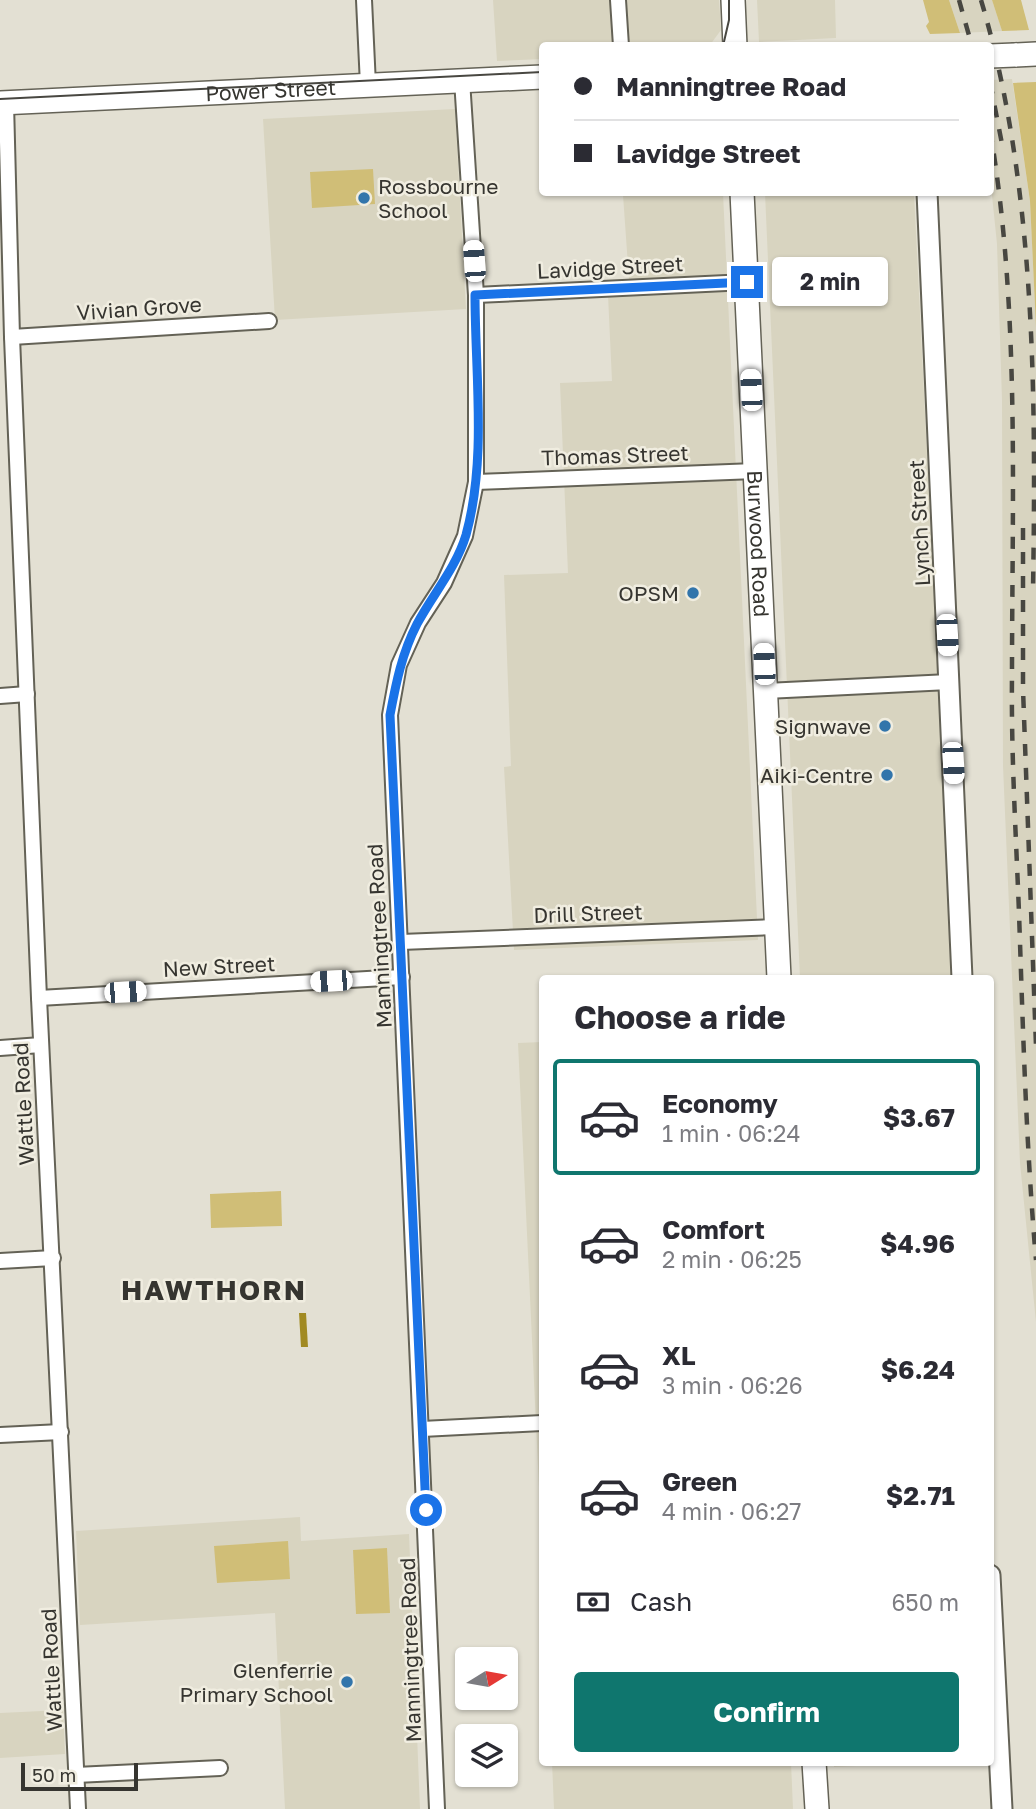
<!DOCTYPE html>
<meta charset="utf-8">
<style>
body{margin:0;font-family:"Golos Text",sans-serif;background:#f2f2f3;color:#2b2b33;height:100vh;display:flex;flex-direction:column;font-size:26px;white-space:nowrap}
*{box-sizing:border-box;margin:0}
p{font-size:23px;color:#7c7c81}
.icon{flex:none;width:38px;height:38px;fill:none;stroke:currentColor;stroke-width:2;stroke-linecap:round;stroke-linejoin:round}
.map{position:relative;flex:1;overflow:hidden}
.panel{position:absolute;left:539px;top:975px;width:455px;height:791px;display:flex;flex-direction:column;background:#fff;border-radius:7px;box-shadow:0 2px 5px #0004}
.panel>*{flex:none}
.banner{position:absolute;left:539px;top:42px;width:455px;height:154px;border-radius:7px;box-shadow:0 2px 5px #0004;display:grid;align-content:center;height:154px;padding:0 35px;background:#fff}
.needle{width:46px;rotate:79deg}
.tools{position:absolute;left:455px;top:1647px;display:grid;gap:14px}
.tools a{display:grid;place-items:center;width:63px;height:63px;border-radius:7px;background:#fff;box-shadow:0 2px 5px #0004;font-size:35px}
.scale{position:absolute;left:21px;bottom:18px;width:117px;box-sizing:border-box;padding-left:7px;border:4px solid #363530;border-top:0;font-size:19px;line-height:24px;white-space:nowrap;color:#363530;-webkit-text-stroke:5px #f0ede0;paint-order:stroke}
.end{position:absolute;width:32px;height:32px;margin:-16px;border:9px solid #1a73e8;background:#fff;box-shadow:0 0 0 4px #fff}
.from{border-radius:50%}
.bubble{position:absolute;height:49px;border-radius:7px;background:#fff;box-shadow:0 2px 5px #0004;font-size:23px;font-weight:700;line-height:49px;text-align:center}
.car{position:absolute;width:21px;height:42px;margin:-21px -10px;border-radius:9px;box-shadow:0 0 5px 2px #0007;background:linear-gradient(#fff 24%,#345 0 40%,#fff 0 76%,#345 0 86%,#fff 0)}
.banner b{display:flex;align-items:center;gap:24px;height:66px;font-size:26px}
.banner b+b{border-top:2px solid #e1e1e2}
.banner i{width:18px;height:18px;background:#2b2b33}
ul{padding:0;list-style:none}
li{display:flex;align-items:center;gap:21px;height:116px;margin:0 14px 10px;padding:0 21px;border:4px solid transparent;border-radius:7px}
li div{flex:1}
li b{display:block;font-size:26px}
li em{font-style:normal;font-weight:700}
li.current{border-color:#0f766e}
li>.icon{width:63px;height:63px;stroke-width:1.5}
h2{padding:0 35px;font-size:32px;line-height:84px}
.pay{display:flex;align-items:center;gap:18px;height:77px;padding:0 35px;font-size:26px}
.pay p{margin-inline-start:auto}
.primary-button{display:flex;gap:14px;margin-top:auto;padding:14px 35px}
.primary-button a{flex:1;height:80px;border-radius:7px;background:#0f766e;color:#fff;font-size:28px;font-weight:700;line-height:80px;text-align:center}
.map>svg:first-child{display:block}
.built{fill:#d8d4c0}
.green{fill:#d0be77}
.water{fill:#a18a22}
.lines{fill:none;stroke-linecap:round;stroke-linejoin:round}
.street-casing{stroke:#646256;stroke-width:18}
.secondary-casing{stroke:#646256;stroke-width:23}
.primary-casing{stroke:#646256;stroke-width:26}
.street{stroke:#fff;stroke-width:14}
.secondary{stroke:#fff;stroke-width:19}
.primary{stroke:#fff;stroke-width:23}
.tram{stroke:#484741;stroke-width:2}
.rail{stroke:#484741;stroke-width:4.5;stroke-dasharray:12 12;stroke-linecap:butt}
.primary-bridge-casing{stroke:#646256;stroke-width:26;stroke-linecap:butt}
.primary-bridge{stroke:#fff;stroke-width:23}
.route{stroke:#1a73e8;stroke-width:9}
.poi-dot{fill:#3275ab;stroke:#f0ede0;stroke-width:2.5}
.labels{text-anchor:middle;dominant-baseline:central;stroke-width:5;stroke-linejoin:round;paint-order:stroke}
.street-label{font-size:21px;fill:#363530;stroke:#f0ede0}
.poi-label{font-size:21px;fill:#363530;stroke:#f0ede0;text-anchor:end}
.district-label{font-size:28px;font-weight:bold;letter-spacing:2px;fill:#363530;stroke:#f0ede0}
</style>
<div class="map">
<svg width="1036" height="1809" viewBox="0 0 1036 1809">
<rect width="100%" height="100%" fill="#e3e0d3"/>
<!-- built -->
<g class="built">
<path d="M493,0h226l2,30 -11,15 -168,1v13l-45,2z"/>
<path d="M757,0h78l1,38 -77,4z"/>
<path d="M949,0h43l10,31 -42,2z"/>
<path d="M1012,79l18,122 6,126v995l-16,-159 -17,-397 -1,-366 -5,-156 -7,-68v-96z"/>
<path d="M455,109l11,200 -191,11 -12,-201z"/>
<path d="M588,193h135l35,747 -244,10 -10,-183 7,-1 -7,-191 64,-2 -8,-190 52,-2 -4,-86 22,-1 -7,-99 -35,1z"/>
<path d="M765,193h149l39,785h-153z"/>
<path d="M542,1042v509l-24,-508z"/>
<path d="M300,1517l1,24 108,-7 11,275h-135l-10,-196 -195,12 -4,-94z"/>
<path d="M63,1710l2,44 -65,4v-45z"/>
<path d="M552,1762h239l2,47h-239z"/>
<path d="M834,1762h111l-111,5z"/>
</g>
<!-- green -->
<g class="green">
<path d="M923,0h26l11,33 -30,1 -4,-8 3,-4z"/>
<path d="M992,0h29l8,30 -27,1z"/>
<path d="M1036,82v245l-6,-126 -17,-118z"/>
<path d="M373,169l2,35 -63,4 -2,-36z"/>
<path d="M281,1191l1,35 -71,2 -1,-34z"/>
<path d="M288,1541l2,38 -73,4 -3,-37z"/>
<path d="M387,1548l3,65 -34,1 -3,-64z"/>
</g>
<!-- water -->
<path class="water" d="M299,1313h7l2,34h-7z"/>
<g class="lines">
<defs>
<g id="street">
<path d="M364,0l4,85"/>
<path d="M618,0l3,46"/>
<path d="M6,103l6,234 27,661 39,811"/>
<path d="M476,295l271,-13"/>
<path d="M12,337l257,-16"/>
<path d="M476,482l279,-11"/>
<path d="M766,691l183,-9"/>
<path d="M0,696l27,-2"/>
<path d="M401,942l375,-15"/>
<path d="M39,998l363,-21"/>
<path d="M0,1048l41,-3"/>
<path d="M0,1261l53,-3"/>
<path d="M422,1429l120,-6"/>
<path d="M0,1435l61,-3"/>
<path d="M76,1775l144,-7"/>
<path d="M437,1809l-47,-1094 9,-50 19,-42 26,-40 21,-47 11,-54v-187l-14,-215"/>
</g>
<g id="secondary">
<path d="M927,192l35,786"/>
<path d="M990,1575l12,234"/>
</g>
<g id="primary">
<path d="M733,0l2,46"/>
<path d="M1015,55l21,-1"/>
<path id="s1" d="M0,103l542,-26"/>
<path id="s2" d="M742,192l37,786"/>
<path d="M814,1762l3,47"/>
</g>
</defs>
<!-- street casing -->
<use href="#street" class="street-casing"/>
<!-- secondary casing -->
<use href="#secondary" class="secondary-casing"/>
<!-- primary casing -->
<use href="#primary" class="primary-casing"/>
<!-- street -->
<use href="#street" class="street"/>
<!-- secondary -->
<use href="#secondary" class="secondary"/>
<!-- primary -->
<use href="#primary" class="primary"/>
<!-- tram -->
<g class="tram">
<path d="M723,46l6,-26v-20"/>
<path d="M0,99l542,-27"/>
</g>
<!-- rail -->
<g class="rail">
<path d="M959,0l13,46"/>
<path d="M981,0c55,185 55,398 52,591"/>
<path d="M990,82l12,62"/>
<path d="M990,130c30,176 22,367 22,545 -1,79 4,159 7,238 4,116 7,231 17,347"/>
<path d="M1023,528v161l13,357"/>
</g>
<defs>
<path id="primary-bridge" d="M990,56l25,-1"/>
</defs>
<!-- primary-bridge casing -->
<use href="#primary-bridge" class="primary-bridge-casing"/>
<!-- primary-bridge -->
<use href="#primary-bridge" class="primary-bridge"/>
</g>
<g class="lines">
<!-- route -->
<path class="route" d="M426,1510l-36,-795c6,-32 12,-62 27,-91 16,-30 39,-56 49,-89 21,-76 9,-162 9,-240l272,-13"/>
</g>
<!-- markers -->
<g class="poi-dot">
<circle cx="364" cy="198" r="7"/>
<circle cx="693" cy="593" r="7"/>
<circle cx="885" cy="726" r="7"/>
<circle cx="887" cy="775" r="7"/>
<circle cx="347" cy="1682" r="7"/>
</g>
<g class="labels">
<!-- street labels -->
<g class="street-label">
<text stroke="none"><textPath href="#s1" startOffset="271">Power Street</textPath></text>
<text transform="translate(610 267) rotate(-3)">Lavidge Street</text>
<text transform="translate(139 308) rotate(-4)">Vivian Grove</text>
<text transform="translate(615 455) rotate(-2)">Thomas Street</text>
<text transform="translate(919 523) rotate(-93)">Lynch Street</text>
<text stroke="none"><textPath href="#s2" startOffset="352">Burwood Road</textPath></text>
<text transform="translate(588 913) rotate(-2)">Drill Street</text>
<text transform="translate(379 936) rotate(-93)">Manningtree Road</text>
<text transform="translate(219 966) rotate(-3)">New Street</text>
<text transform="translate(23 1104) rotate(-93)">Wattle Road</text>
<text transform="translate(410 1650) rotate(-92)">Manningtree Road</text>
<text transform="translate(51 1670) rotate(-93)">Wattle Road</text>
</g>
<!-- poi labels -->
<g class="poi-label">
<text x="378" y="186" text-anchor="start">Rossbourne<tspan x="378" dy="24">School</tspan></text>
<text x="679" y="593">OPSM</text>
<text x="871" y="726">Signwave</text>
<text x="873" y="775">Aiki-Centre</text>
<text x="333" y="1670">Glenferrie<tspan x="333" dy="24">Primary School</tspan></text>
</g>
<!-- district labels -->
<g class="district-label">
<text x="214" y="1289">HAWTHORN</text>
</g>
</g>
</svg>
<div class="tools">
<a><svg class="needle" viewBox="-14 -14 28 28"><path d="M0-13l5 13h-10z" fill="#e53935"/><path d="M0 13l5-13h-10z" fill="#7c7c81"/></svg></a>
<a><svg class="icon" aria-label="layers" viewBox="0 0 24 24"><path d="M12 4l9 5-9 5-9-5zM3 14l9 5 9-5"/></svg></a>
</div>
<div class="scale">50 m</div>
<i class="end from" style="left:426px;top:1510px"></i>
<i class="end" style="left:747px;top:282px"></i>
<div class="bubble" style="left:772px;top:257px;width:116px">2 min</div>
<i class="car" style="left:474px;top:261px;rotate:356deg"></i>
<i class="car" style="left:751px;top:390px;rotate:357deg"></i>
<i class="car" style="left:947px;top:635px;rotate:177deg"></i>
<i class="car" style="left:764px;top:664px;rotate:357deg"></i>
<i class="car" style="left:953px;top:763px;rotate:177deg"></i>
<i class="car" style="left:331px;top:981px;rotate:267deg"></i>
<i class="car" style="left:125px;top:992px;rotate:87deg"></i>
<div class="banner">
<b><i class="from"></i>Manningtree Road</b>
<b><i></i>Lavidge Street</b>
</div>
<section class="panel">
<h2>Choose a ride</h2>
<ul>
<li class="current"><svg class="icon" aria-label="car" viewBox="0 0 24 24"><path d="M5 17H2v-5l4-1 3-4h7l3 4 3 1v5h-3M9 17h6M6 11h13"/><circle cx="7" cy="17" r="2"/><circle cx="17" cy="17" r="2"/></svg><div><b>Economy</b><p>1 min · 06:24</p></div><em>$3.67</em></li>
<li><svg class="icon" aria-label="car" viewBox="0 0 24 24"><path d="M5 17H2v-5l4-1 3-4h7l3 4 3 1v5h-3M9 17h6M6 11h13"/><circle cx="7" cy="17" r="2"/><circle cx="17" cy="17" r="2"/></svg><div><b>Comfort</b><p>2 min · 06:25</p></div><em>$4.96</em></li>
<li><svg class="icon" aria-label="car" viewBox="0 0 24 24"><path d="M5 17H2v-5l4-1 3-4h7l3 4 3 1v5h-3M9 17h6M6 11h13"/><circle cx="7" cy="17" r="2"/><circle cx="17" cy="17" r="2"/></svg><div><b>XL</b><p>3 min · 06:26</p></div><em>$6.24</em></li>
<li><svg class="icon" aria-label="car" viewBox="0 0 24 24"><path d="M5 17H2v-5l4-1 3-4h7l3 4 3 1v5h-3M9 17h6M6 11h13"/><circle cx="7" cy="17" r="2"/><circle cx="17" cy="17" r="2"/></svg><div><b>Green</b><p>4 min · 06:27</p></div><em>$2.71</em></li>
</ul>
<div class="pay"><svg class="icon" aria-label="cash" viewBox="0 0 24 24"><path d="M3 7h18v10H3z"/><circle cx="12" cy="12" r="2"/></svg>Cash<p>650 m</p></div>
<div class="primary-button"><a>Confirm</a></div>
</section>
</div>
